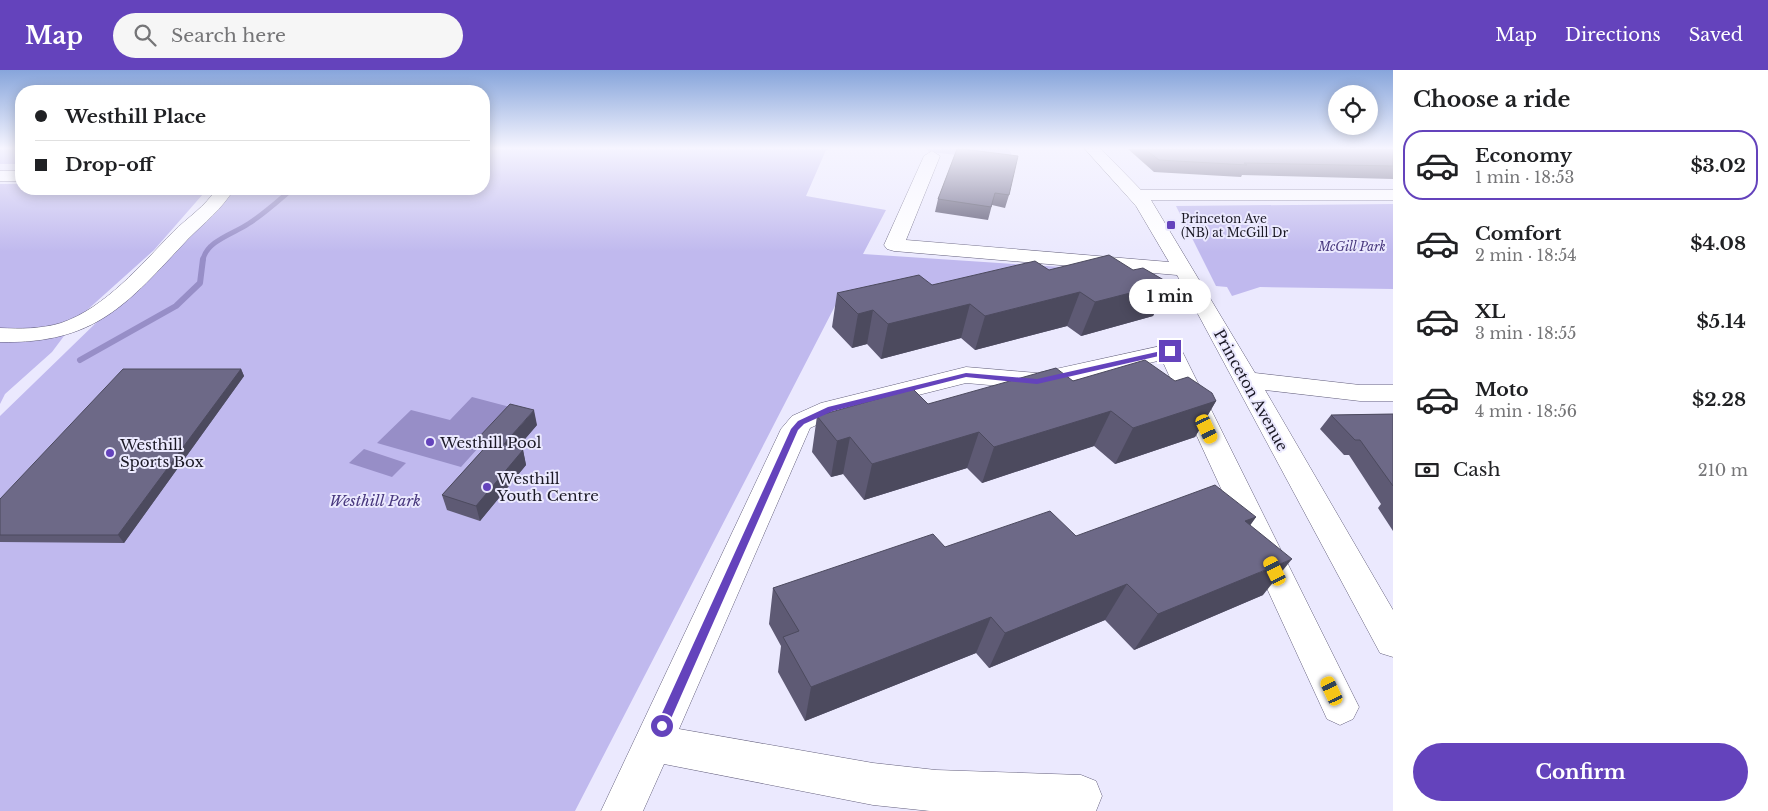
<!DOCTYPE html>
<meta charset="utf-8">
<style>
body{margin:0;font-family:"Libre Baskerville",serif;background:#f6f6f6;color:#202124;height:100vh;display:flex;flex-direction:column;font-size:19px;white-space:nowrap}
*{box-sizing:border-box;margin:0}
p{font-size:16px;color:#757577}
.icon{flex:none;width:28px;height:28px;fill:none;stroke:currentColor;stroke-width:2;stroke-linecap:round;stroke-linejoin:round}
.map{position:relative;flex:1;overflow:hidden}
.side{display:flex;flex-direction:column;background:#fff;width:375px}
.side>*{flex:none}
.banner{position:absolute;left:15px;top:15px;width:475px;height:110px;border-radius:20px;box-shadow:0 2px 12px #0003;display:grid;align-content:center;height:110px;padding:0 20px;background:#fff}
.buttons{position:absolute;left:1328px;top:15px;display:grid;gap:10px}
.buttons a{display:grid;place-items:center;width:50px;height:50px;border-radius:50%;background:#fff;box-shadow:0 2px 12px #0003;font-size:25px}
.end{position:absolute;width:22px;height:22px;margin:-11px;border:6px solid #6443bc;background:#fff;box-shadow:0 0 0 2px #fff}
.from{border-radius:50%}
.bubble{position:absolute;height:35px;border-radius:18px;background:#fff;box-shadow:0 2px 12px #0003;font-size:16px;font-weight:700;line-height:35px;text-align:center}
.car{position:absolute;width:15px;height:30px;margin:-15px -8px;border-radius:6px;box-shadow:0 0 4px 1px #0007;background:linear-gradient(#f5c518 24%,#345 0 40%,#f5c518 0 76%,#345 0 86%,#f5c518 0)}
.banner b{display:flex;align-items:center;gap:18px;height:48px;font-size:19px}
.banner b+b{border-top:1px solid #e0e0e0}
.banner i{width:12px;height:12px;background:#202124}
ul{padding:0;list-style:none}
li{display:flex;align-items:center;gap:15px;height:70px;margin:0 10px 8px;padding:0 10px;border:2px solid transparent;border-radius:20px}
li div{flex:1}
li b{display:block;font-size:19px}
li em{font-style:normal;font-weight:700}
li.selected{border-color:#6443bc}
li>.icon{width:45px;height:45px;stroke-width:1.5}
h2{padding:0 20px;font-size:22px;line-height:60px}
.pay{display:flex;align-items:center;gap:12px;height:55px;padding:0 20px;font-size:19px}
.pay p{margin-inline-start:auto}
.cta{display:flex;gap:10px;margin-top:auto;padding:10px 20px}
.cta a{flex:1;height:58px;border-radius:30px;background:#6443bc;color:#fff;font-size:20px;font-weight:700;line-height:58px;text-align:center}
header{display:flex;align-items:center;gap:30px;box-sizing:border-box;height:70px;padding:0 25px;background:#6443bc;color:#fff}
header strong{font-size:24px}
nav{display:flex;gap:28px;margin-inline-start:auto;font-size:18px}
.search{width:350px;height:45px;background:#f6f6f6;display:flex;align-items:center;gap:12px;box-sizing:border-box;padding:0 18px;border-radius:28px;color:#757577;font-size:19px}
main{display:flex;flex:1;min-height:0}
.map>svg:first-child{display:block}
.green{fill:#c0b9ee}
.water{fill:#978ec7}
.lines{fill:none;stroke-linecap:round;stroke-linejoin:round}
.stream-far1{stroke:#978ec7;stroke-width:5}
.stream{stroke:#978ec7;stroke-width:6}
.minor-casing{stroke:#64607d;stroke-width:1}
.minor{fill:#fff;fill-rule:evenodd}
.wall{fill:#5e5a74}
.shaded-wall{fill:#4c4a5e}
.building{fill:#6d6987;stroke:#4c4a5e}
.route{fill:#6443bc}
.poi-dot{fill:#6443bc;stroke:#ebe9fe;stroke-width:2}
.labels{text-anchor:middle;dominant-baseline:central;stroke-width:4;stroke-linejoin:round;paint-order:stroke}
.far-poi-label{font-size:12px;fill:#1b1925;stroke:#ebe9fe;text-anchor:start}
.far-park-label{font-size:12px;font-style:italic;fill:#48387e;stroke:#ebe9fe}
.street-label{font-size:15px;fill:#1b1925;stroke:#ebe9fe}
.poi-label{font-size:15px;fill:#1b1925;stroke:#ebe9fe;text-anchor:start}
.park-label{font-size:15px;font-style:italic;fill:#48387e;stroke:#ebe9fe}
</style>
<header>
<strong>Map</strong>
<div class="search"><svg class="icon" aria-label="search" viewBox="0 0 24 24"><circle cx="10" cy="10" r="6"/><path d="M15 15l6 6"/></svg>Search here</div>
<nav><a>Map</a><a>Directions</a><a>Saved</a></nav>
</header>
<main>
<div class="map">
<svg width="1393" height="741" viewBox="0 0 1393 741">
<rect width="100%" height="100%" fill="#ebe9fe"/>
<!-- green -->
<g class="green">
<rect x="0" y="79" width="21" height="15"/>
<path d="M484,79h345l-3,1 -20,46 80,14 -23,44 274,18 -302,34 -260,505h-575v-395l234,-227h250z"/>
<path d="M927,79h82l5,12 -85,-9z"/>
<path d="M0,114h21v5h169l13,5 -49,56 -78,70 -24,32 -47,42 -5,10z"/>
<path d="M1393,134v85l-133,-2 -28,9 -5,-9 -11,-1 -40,-80z"/>
</g>
<!-- water -->
<g class="water">
<path d="M472,327l42,11 -53,59 -84,-24 34,-33 39,10z"/>
<path d="M364,379l42,14 -14,14 -43,-14z"/>
</g>
<g class="lines">
<!-- stream-far1 -->
<path class="stream-far1" d="M203,190c3,-19 32,-27 45,-36 16,-10 30,-23 44,-35"/>
<!-- stream -->
<path class="stream" d="M80,290l96,-54 24,-23 3,-24"/>
<defs>
<g id="minor">
<path d="M1085,79h16l40,41h252v10h-242l104,173 105,12h33v16h-33l-95,-11 128,220v47l-13,-4 -203,-378 -283,-24 -7,-2 -3,-4 40,-89 8,-5 8,5 -34,84 263,22 -33,-56z"/>
<rect x="0" y="101" width="21" height="10"/>
<path d="M216,119h18c-12,20 -30,34 -46,50 -61,65 -92,105 -188,103v-14c20,1 41,1 61,-5 44,-15 80,-58 112,-91 14,-14 33,-26 43,-43z"/>
<path d="M1170,274l8,2 4,5 171,344 6,12 -6,12 -13,6 -13,-6 -165,-359 -125,29 -71,-6 -127,32 -29,13 -131,301 194,34 63,7 145,5 15,6 6,15 -6,15h-166l-57,-6 -209,-41 -21,47h-42l180,-382 11,-13 29,-13 145,-36 71,6z"/>
</g>
</defs>
<!-- minor casing -->
<use href="#minor" class="minor-casing"/>
<!-- minor -->
<use href="#minor" class="minor"/>
</g>
<!-- wall -->
<g class="wall">
<path d="M957,79l52,46 -4,13 -13,-3 -4,15 -53,-8 3,-13z"/>
<path d="M1128,79h265v30l-151,-4 -1,2 -87,-5z"/>
<path d="M1049,200h84l36,13 -16,33 -72,20 -14,-10 -92,24 -14,-12 -80,21 -14,-15 -15,4 -20,-21 5,-34 95,-8z"/>
<path d="M241,299l3,7 -120,167 -124,-1v-43z"/>
<path d="M1073,311h102l41,20 -21,36 -80,27 -21,-18 -112,37 -15,-15 -103,32 -21,-26 -12,3 -19,-25 5,-36 111,-12z"/>
<path d="M1393,344v117l-15,-23 3,-4 -32,-49h-5l-24,-26 11,-14z"/>
<path d="M537,355l-20,23 6,2 3,15 -46,56 -33,-11 -5,-15 40,-44 -4,-13z"/>
<path d="M1256,447l-6,8 13,70 -129,55 -29,-30 -116,48 -13,-15 -171,68 -27,-49 3,-26 -12,-22 4,-36 172,-41 131,-11z"/>
</g>
<!-- shaded-wall -->
<g class="shaded-wall">
<path d="M1169,213l-16,33 -72,20 14,-34z"/>
<path d="M1080,222l-13,34 -92,24 10,-34z"/>
<path d="M970,234l-9,34 -80,21 7,-35z"/>
<path d="M873,240l-6,34 -15,4 6,-34z"/>
<path d="M241,299l3,7 -120,167 -6,-8z"/>
<path d="M1216,331l-21,36 -80,27 18,-36z"/>
<path d="M534,340l3,15 -29,34 -4,-15z"/>
<path d="M1111,341l-17,35 -112,37 12,-36z"/>
<path d="M979,362l-12,36 -103,32 8,-36z"/>
<path d="M850,367l-7,37 -12,3 6,-36z"/>
<path d="M523,380l3,15 -46,56 -4,-15z"/>
<path d="M1256,447l-26,37 15,-33z"/>
<path d="M1292,489l-29,36 -129,55 24,-36z"/>
<path d="M1127,514l-22,36 -116,48 16,-35z"/>
<path d="M991,547l-15,36 -171,68 6,-34z"/>
</g>
<!-- building -->
<g class="building">
<path d="M957,79h6l55,7 -9,39 -14,-2 -4,14 -53,-8z"/>
<path d="M1145,79h248v17l-149,-3 3,2 -88,-5z"/>
<path d="M1109,185l24,15 10,-2 26,15 -74,19 -15,-10 -95,24 -15,-12 -82,20 -15,-14 -15,4 -21,-21 82,-18 13,10 103,-24 14,9z"/>
<path d="M1145,290l30,21 13,-4 24,16 4,8 -83,27 -22,-17 -117,36 -15,-15 -107,32 -22,-27 -13,4 -20,-25 96,-27 15,15 128,-36 17,13z"/>
<path d="M123,299h118l-123,166h-118v-36z"/>
<path d="M510,334l24,6 -30,34 19,6 -47,56 -34,-11 48,-53 -12,-4z"/>
<path d="M1393,344v72l-33,-46h-5l-24,-25z"/>
<path d="M1215,415l41,32 -11,4 47,38 -134,55 -31,-30 -122,49 -14,-16 -180,70 -28,-50 16,-6 -26,-43 160,-54 12,13 105,-36 26,25z"/>
</g>
<!-- sky -->
<linearGradient id="sky" x2="0" y2="1"><stop stop-color="#87a5db"/><stop offset="0.43" stop-color="#f6f5ff"/><stop offset="1" stop-color="#f6f5ff" stop-opacity="0"/></linearGradient>
<rect width="1393" height="182" fill="url(#sky)"/>
<!-- route -->
<path class="route" d="M1170,279l2,4 -135,31 -71,-7 -133,34 -29,13 -6,6 -132,300h-8v-8l133,-293 7,-8 30,-14 138,-34 71,6z"/>
<!-- markers -->
<g class="poi-dot">
<rect x="1166" y="150" width="10" height="10" rx="2.5"/>
<circle cx="430" cy="372" r="5"/>
<circle cx="110" cy="383" r="5"/>
<circle cx="487" cy="417" r="5"/>
</g>
<g class="labels">
<!-- far-poi labels -->
<g class="far-poi-label">
<text x="1181" y="148">Princeton Ave<tspan x="1181" dy="14">(NB) at McGill Dr</tspan></text>
</g>
<!-- far-park labels -->
<g class="far-park-label">
<text x="1352" y="176">McGill Park</text>
</g>
<!-- street labels -->
<g class="street-label">
<text transform="translate(1251 320) rotate(61)">Princeton Avenue</text>
</g>
<!-- poi labels -->
<g class="poi-label">
<text x="440" y="372">Westhill Pool</text>
<text x="120" y="374">Westhill<tspan x="120" dy="17">Sports Box</tspan></text>
<text x="497" y="408">Westhill<tspan x="497" dy="17">Youth Centre</tspan></text>
</g>
<!-- park labels -->
<g class="park-label">
<text x="375" y="430">Westhill Park</text>
</g>
</g>
</svg>
<div class="buttons">
<a><svg class="icon" aria-label="locate" viewBox="0 0 24 24"><circle cx="12" cy="12" r="6"/><path d="M12 2v4M12 18v4M2 12h4M18 12h4"/></svg></a>
</div>
<i class="end from" style="left:662px;top:656px"></i>
<i class="end" style="left:1170px;top:281px"></i>
<div class="bubble" style="left:1129px;top:209px;width:82px">1 min</div>
<i class="car" style="left:1207px;top:359px;rotate:155deg"></i>
<i class="car" style="left:1275px;top:501px;rotate:334deg"></i>
<i class="car" style="left:1332px;top:621px;rotate:335deg"></i>
<div class="banner">
<b><i class="from"></i>Westhill Place</b>
<b><i></i>Drop-off</b>
</div>
</div>
<section class="side">
<h2>Choose a ride</h2>
<ul>
<li class="selected"><svg class="icon" aria-label="car" viewBox="0 0 24 24"><path d="M5 17H2v-5l4-1 3-4h7l3 4 3 1v5h-3M9 17h6M6 11h13"/><circle cx="7" cy="17" r="2"/><circle cx="17" cy="17" r="2"/></svg><div><b>Economy</b><p>1 min · 18:53</p></div><em>$3.02</em></li>
<li><svg class="icon" aria-label="car" viewBox="0 0 24 24"><path d="M5 17H2v-5l4-1 3-4h7l3 4 3 1v5h-3M9 17h6M6 11h13"/><circle cx="7" cy="17" r="2"/><circle cx="17" cy="17" r="2"/></svg><div><b>Comfort</b><p>2 min · 18:54</p></div><em>$4.08</em></li>
<li><svg class="icon" aria-label="car" viewBox="0 0 24 24"><path d="M5 17H2v-5l4-1 3-4h7l3 4 3 1v5h-3M9 17h6M6 11h13"/><circle cx="7" cy="17" r="2"/><circle cx="17" cy="17" r="2"/></svg><div><b>XL</b><p>3 min · 18:55</p></div><em>$5.14</em></li>
<li><svg class="icon" aria-label="car" viewBox="0 0 24 24"><path d="M5 17H2v-5l4-1 3-4h7l3 4 3 1v5h-3M9 17h6M6 11h13"/><circle cx="7" cy="17" r="2"/><circle cx="17" cy="17" r="2"/></svg><div><b>Moto</b><p>4 min · 18:56</p></div><em>$2.28</em></li>
</ul>
<div class="pay"><svg class="icon" aria-label="cash" viewBox="0 0 24 24"><path d="M3 7h18v10H3z"/><circle cx="12" cy="12" r="2"/></svg>Cash<p>210 m</p></div>
<div class="cta"><a>Confirm</a></div>
</section>
</main>
